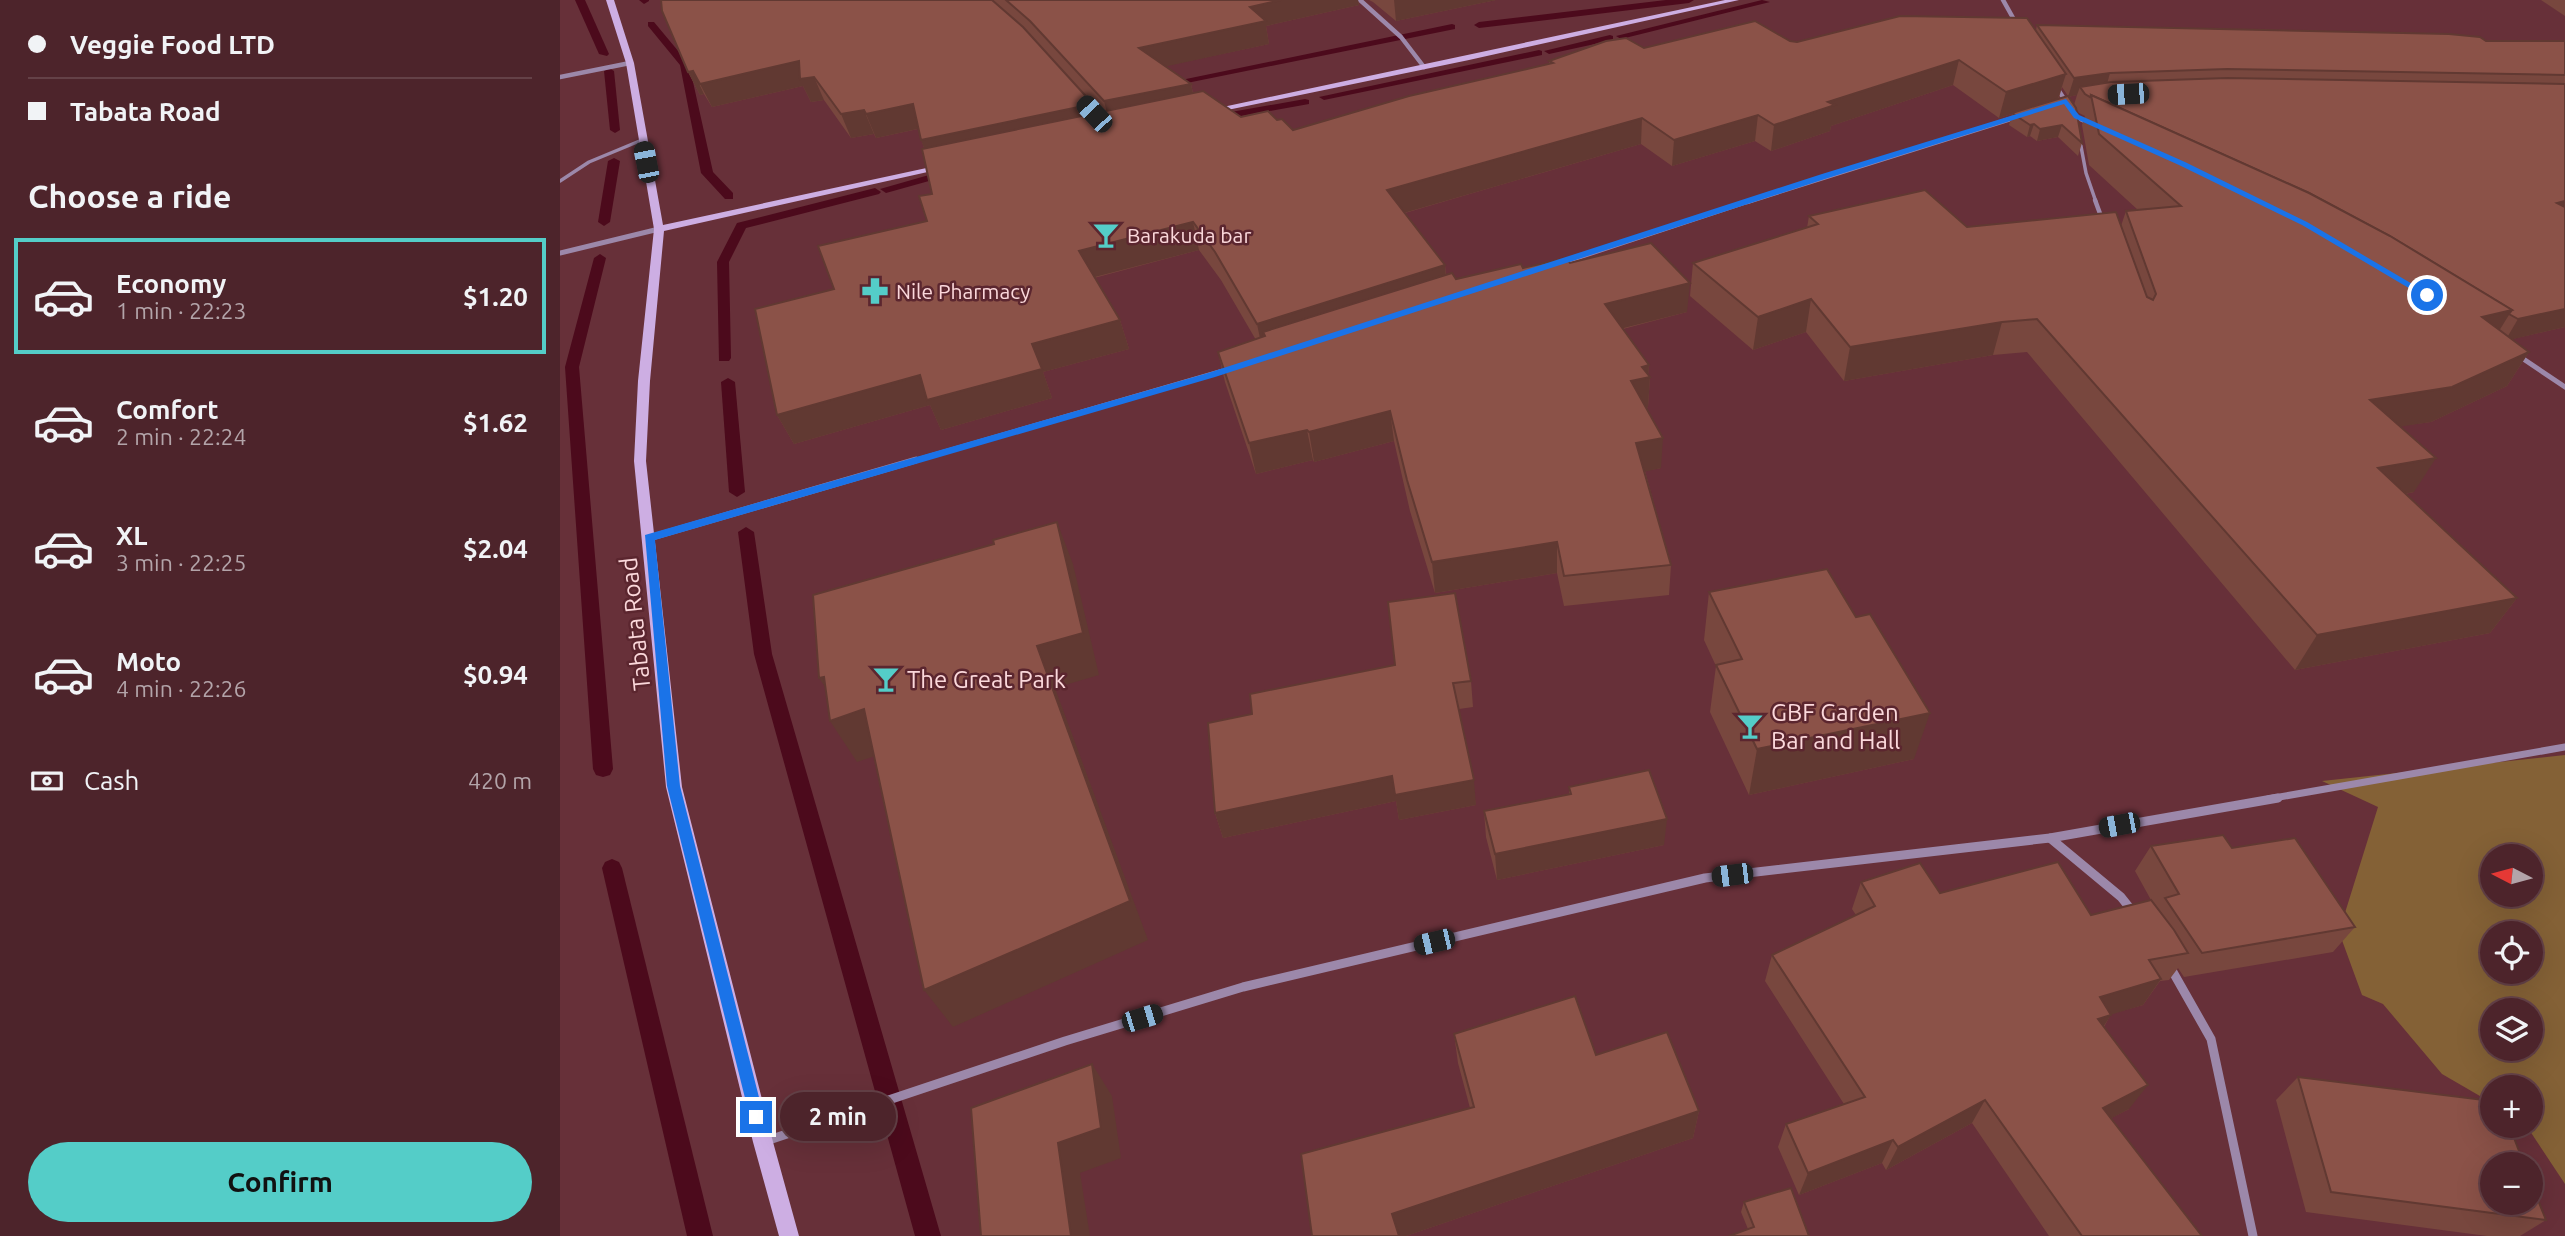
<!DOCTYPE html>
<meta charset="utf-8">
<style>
body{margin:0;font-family:Ubuntu,sans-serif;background:#542c33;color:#f1f3f6;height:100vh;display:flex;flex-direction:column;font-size:26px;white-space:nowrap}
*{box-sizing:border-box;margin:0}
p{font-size:23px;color:#b3a4a9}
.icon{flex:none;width:38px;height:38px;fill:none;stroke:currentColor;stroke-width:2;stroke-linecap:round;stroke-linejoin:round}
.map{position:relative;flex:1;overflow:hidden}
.sheet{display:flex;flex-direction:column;background:#4d242b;width:560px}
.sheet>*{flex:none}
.top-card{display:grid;align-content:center;height:154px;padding:0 28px;background:#4d242b}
.needle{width:46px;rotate:276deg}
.tools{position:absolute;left:1920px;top:844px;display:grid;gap:14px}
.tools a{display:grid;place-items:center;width:63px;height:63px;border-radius:50%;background:#4d242b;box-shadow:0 7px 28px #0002,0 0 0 2px #644147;font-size:35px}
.end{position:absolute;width:32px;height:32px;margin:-16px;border:9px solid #1a73e8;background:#fff;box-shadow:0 0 0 4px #fff}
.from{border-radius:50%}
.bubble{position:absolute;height:49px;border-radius:24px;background:#4d242b;box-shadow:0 7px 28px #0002,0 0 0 2px #644147;font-size:23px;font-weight:600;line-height:49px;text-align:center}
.car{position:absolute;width:21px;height:42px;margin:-21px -10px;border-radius:9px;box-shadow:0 0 5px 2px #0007;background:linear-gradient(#222 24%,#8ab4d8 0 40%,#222 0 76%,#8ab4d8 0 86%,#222 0)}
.top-card b{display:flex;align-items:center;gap:24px;height:66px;font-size:26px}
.top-card b+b{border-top:2px solid #644147}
.top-card i{width:18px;height:18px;background:#f1f3f6}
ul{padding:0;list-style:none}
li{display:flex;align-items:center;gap:21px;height:116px;margin:0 14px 10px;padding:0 14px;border:4px solid transparent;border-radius:0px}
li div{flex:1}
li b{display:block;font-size:26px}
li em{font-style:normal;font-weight:600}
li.on{border-color:#54cdc8}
li>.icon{width:63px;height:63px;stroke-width:1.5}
h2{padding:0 28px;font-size:32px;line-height:84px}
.pay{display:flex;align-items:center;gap:18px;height:77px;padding:0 28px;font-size:26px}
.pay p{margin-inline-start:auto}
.action{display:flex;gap:14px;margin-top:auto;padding:14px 28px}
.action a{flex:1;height:80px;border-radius:42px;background:#54cdc8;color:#111;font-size:28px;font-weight:600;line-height:80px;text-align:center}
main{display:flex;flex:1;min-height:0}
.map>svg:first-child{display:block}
.green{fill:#846136;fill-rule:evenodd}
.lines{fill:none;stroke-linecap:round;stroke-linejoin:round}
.stream{fill:#4c0a1c;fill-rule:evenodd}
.lane-far1{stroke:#9c88aa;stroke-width:3.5}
.lane{stroke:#9c88aa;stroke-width:4.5}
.street-far3{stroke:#9c88aa;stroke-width:4.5}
.street-far2{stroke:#9c88aa;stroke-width:5}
.street-far1{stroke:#9c88aa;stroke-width:7}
.street{stroke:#9c88aa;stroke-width:9}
.secondary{fill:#cdaee3;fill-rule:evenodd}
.wall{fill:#78473e;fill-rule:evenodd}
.shaded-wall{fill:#613932}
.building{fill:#8b5248;stroke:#613932;stroke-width:2}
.route{fill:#1a73e8}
.labels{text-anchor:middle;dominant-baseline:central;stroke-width:5;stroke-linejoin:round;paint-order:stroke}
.far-poi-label{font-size:21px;fill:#fbd8db;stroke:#5b262f;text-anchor:start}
.street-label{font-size:24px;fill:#fbd8db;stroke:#5b262f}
.poi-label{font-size:24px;fill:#fbd8db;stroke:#5b262f;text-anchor:start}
</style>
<main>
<section class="sheet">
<div class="top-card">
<b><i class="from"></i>Veggie Food LTD</b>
<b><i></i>Tabata Road</b>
</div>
<h2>Choose a ride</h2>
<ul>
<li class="on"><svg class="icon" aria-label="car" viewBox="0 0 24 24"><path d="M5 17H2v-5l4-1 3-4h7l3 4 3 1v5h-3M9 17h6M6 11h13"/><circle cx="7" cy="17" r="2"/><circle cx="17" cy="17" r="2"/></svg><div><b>Economy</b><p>1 min · 22:23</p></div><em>$1.20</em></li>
<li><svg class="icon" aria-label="car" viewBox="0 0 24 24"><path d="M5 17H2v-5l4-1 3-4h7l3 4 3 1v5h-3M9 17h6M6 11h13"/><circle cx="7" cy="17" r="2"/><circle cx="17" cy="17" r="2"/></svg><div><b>Comfort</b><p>2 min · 22:24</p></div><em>$1.62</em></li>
<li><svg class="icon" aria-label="car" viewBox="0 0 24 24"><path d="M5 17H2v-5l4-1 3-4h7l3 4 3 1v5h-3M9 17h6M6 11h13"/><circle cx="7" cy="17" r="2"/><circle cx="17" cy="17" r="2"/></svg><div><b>XL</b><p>3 min · 22:25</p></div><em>$2.04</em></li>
<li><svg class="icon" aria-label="car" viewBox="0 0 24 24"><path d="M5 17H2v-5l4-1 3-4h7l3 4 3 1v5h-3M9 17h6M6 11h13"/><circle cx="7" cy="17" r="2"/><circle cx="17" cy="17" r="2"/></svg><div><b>Moto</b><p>4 min · 22:26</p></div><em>$0.94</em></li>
</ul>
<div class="pay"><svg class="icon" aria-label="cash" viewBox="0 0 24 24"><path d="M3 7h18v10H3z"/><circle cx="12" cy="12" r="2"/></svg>Cash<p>420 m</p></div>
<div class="action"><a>Confirm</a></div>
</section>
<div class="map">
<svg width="2005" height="1236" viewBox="0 0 2005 1236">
<rect width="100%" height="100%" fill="#673039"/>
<!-- green -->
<path class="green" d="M2005,755v429l-39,-59h4v-38h-38v16l-50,-29 -59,-70 -21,-9 -23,-63 39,-125 -56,-26zM1932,856h38v38h-38zM1932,933h38v38h-38zM1932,1010h38v38h-38z"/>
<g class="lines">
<!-- stream -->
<g class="stream">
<path d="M15,0h10l24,54 -2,2 -8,-2z"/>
<path d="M79,0h10v1l-5,3z"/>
<path d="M1106,0h28l-5,3 -210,25 -5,-3 5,-3z"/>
<path d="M1202,0l8,2 -149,37 -5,-3z"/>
<path d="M88,22h6l35,42 24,108 20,21v6h-8l-24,-26 -21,-108 -32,-39z"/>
<path d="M892,24l3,1v4l-293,59 -5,-3z"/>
<path d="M1050,35l3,1v4l-64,14 -5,-3z"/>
<path d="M979,50l3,1v4l-218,45 -5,-3z"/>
<path d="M49,68l5,3 6,59 -5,3 -5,-3 -6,-59z"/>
<path d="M745,99l4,1v4l-95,17 -5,-3 5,-3z"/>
<path d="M54,158l6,3 -10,61 -6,4 -6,-4 10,-61z"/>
<path d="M390,169l4,1v4l-68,19 -6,-4z"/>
<path d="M315,188l6,4 -2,2 -133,34 -17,34 2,96 -2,3h-10l-2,-99 20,-39z"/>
<path d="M40,254l6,4 -27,109 34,402 -3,6 -7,2 -7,-2 -3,-6 -28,-402 29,-109z"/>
<path d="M168,378l7,4 10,110 -8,5 -8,-5 -8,-110z"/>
<path d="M186,527l8,5 18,122 169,582h-26l-161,-582 -16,-122z"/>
<path d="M52,859l7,3 3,6 91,368h-26l-85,-368 3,-6z"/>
</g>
<!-- lane-far1 -->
<g class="lane-far1">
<path d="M1520,141l6,32 10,29"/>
<path d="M0,181l29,-19 53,-22"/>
</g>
<!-- lane -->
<path class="lane" d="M1535,200l7,19"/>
<!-- street-far3 -->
<g class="street-far3">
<path d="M800,0l41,37 23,30"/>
<path d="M1443,0l14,25"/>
<path d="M0,77l70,-14"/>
<path d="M1495,85l21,32 15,7"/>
<path d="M1187,202l273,-86"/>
</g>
<!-- street-far2 -->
<g class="street-far2">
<path d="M0,253l99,-24"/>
<path d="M1001,263l191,-63"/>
<path d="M1956,354l49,33"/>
<path d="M350,462l320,-93"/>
</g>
<!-- street-far1 -->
<g class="street-far1">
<path d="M89,538l267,-78"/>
<path d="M1708,799l297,-52"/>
</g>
<!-- street -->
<g class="street">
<path d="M1490,838l71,59 12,15"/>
<path d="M1609,965l42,74 42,197"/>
<path d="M203,1142l302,-101 178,-54 462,-109 345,-40 228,-40"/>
</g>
<!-- secondary -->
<g class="secondary">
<path d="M46,0h8l20,63 29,162 282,-61 5,3 -286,64 -14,150 -4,80 36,326 91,355 26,94h-20l-26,-94 -87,-355 -32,-326 4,-80 16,-152 -28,-166z"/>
<path d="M1165,0h14l-270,60 -261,54 -4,-3z"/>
</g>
</g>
<!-- wall -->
<g class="wall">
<path d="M433,0h365l1,5 -93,21 3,18 -104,22 26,18 2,9 48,24 36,3 16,10 256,-66v-3l95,-13 146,-7 7,1 239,-12 1,-5 449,16h79v286l-53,12 17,13 -22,34 -76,36 -31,4 14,66 -9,2 112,104 -27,35 -195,37 -268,-318 -34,3 -149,26 -38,-49 -53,18 -63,-54 3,-33 114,-35 2,-12 158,11 154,-1 5,-15 12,-1 -49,-45 -7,-40 3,-9 -6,-3 -3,-5 6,35 -4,13 -20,-19 -21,4 -7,-5 -3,1 -18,-12 3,-11 -13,4 -46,-33 -122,41 -1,5 -59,20 -16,-10 -83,25 -31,-22 -236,69 40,52 1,10 10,4 67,-11 47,-5 117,49 -64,17 26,36 -1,10 2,2 -2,30 -2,1 15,60 -16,3 26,94 -2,30 -105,11 -7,-33 -122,20 -25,-82 -16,-70 -80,21 -1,-2 -57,14 -31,-92 -7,-30 38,-12 -35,-60 -22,-30 -105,28 26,42 9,29 -86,23 9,26 -111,32 -11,-25 -136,39 -17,-29 57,-126 93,-68 5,-27 -8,-46 -6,-19 -42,9 -2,-4 -23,4 -27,-38 -13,2 -8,-16 -91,21 -8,-13 -4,1 -12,-23 307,-69zM1502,87l6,9 -9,2zM1517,95l-3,10 -6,-8z"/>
<path d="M809,0h127l-100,21 -23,-19z"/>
<path d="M1981,0h24v16z"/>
<path d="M1149,592l205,167 -165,36 -39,-83 6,-46 -12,-26z"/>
<path d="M911,681l2,26 -14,2 17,96 -77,15 -3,-19 -173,37 -8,-25 -7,-90z"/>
<path d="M1009,787l95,58 -167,35 -11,-43 -2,-26 85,-17z"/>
<path d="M1591,846l81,2 123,79 -22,25 -149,25 -6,-9 -9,12 -9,1 -17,24 -32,9 -7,13 25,82 -18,9 91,118h-153l-77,-113 -86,47 -4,-7 -83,32 -21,-48 8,-23 58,-20 -79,-123 7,-26 84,-40 -4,-6 9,-27 230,33 60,-15 -16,-29z"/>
<path d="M894,1034l142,21 103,56 -6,27 -287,98h-94l158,-128 -12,-45z"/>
<path d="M1738,1077l248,143 -26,16h-33l-181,-24 -30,-112z"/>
<path d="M1184,1202l65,34 -61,-7 -7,-17z"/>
</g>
<!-- shaded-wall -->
<g class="shaded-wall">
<path d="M721,0h77l1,5 -93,21 3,18 -124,27 -6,-23 111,-41z"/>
<path d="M834,0h102l-100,21z"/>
<path d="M1399,60l-6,25 -122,41 -1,5 -59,20 3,-26 54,-23z"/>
<path d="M239,61l15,16 10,23 -13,2 -8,-16 -91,21 -12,-23z"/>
<path d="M133,71l11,23 -4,1 -12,-23z"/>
<path d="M1550,73l-5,18 -25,-4 -3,8 -9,2 6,-19z"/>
<path d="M1506,74l-8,25 -59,19 7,-26z"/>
<path d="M631,84l5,24 -86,17 -6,-24z"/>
<path d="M353,104l9,24 -46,10 -10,-24z"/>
<path d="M533,104l6,23 -169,37 -9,-24z"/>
<path d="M304,110l10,24 -23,4 -10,-24z"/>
<path d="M1198,115l-3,26 -83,25 2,-26z"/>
<path d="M1082,118l-1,26 -251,73 -3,-27z"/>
<path d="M1474,124l-4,12 -3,1 3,-12z"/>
<path d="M1502,125l-4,12 -21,4 3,-12z"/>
<path d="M2005,201v17l-8,-15z"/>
<path d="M633,222l6,28 -112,29 -8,-28z"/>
<path d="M885,265l2,28 -184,39 4,20 -4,1 -6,-29z"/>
<path d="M1130,283l-3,29 -83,21 1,-29z"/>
<path d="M1251,299l-5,33 -53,18 5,-33z"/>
<path d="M2005,309v18l-60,14 13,-22z"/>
<path d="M1952,310l-21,34 -9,-27z"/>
<path d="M560,320l9,29 -86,23 9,26 -111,32 -11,-25 -136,39 -17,-29 255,-71z"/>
<path d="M1442,322l-9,33 -149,26 6,-34z"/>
<path d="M1969,352l-22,34 -76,36 -80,12 19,-34z"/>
<path d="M1089,365l-1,13 2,-1 -2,30 -19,4 2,-30 11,-14z"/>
<path d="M830,411l4,30 -80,21 -5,-30z"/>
<path d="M747,430l6,30 -57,14 -7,-31z"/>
<path d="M1103,438l-2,30 -26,6 1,-31z"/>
<path d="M1876,458l-22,34 -57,11 21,-35z"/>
<path d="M497,522l16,42 26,111 -44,13 93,252 -195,87 -29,-37 113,-344z"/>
<path d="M997,542v31l-122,20 -3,-31z"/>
<path d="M1957,598l-27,35 -195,37 22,-35z"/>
<path d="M264,677l40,32 26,42 -33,11 -27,-41 14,-5 -25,-38z"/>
<path d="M1370,713l-16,46 -165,36 8,-46z"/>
<path d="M832,776l82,4 2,25 -77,15 -3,-19 -173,37 -8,-25z"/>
<path d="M1107,819l-3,26 -167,35 -2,-26z"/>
<path d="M1601,979l-18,26 -60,18 17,-26z"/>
<path d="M1551,1015l-17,26 4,-22z"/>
<path d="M532,1064l20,32 9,62 -41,15 10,63h-19l-13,-93z"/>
<path d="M1588,1085l-19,24 -44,23 18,-24z"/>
<path d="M1425,1100l-13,23 -86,47 12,-23z"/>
<path d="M1139,1111l-6,27 -287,98h-8l-6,-22z"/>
<path d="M1333,1140l-11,23 -83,32 9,-22z"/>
</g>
<!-- building -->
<g class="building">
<path d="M101,0h331l31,27 70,77 -172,36 -8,-36 -47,10 -2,-4 -23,4 -27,-37 -14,2 -1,-18 -99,23 -7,-13 -5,1 -26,-61z"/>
<path d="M446,0h275l-31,7 16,14 -127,27 52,36 -87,17 -74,-80z"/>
<path d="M1340,16l127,2 39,56 -60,18 -47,-32 -131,42 7,3 -61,20 -16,-10 -84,25 -32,-22 -255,72 58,75 -188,59 -42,-72 -22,-30 -114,29 41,69 -88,24 10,25 -115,31 -7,-25 -143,40 -22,-106 79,-20 -16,-43 109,-25 -8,-25 13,-2 -10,-45 281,-58 38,26 27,-6 9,9 5,-1 11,11 116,-34 144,-33 -4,-2 57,-20 20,-3 18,10 111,-27 35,20 7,1z"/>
<path d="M1477,25l412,9 31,3 6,4h79v34l-338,-6 -117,4 -36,5z"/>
<path d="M1667,78l338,6v117l-8,2 8,4v102l-47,10 -9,-5 3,-4 -122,-74 -81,-43 -218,-98 -1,2 -5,-3 -5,-7 31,-5z"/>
<path d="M1531,95l218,98 81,43 122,74 -30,7 47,35 -77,35 -82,13 66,58 -58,10 139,130 -200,37 -280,-316 -35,3 -152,25 -39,-48 -53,18 -65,-54 125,-39 -9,-8 116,-26 42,37 149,-15 31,85 6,3 3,-6 -30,-83 55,-5 -82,-72z"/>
<path d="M1508,96l8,12 6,35 -20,-18 -22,4 -6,-5 -4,1 -18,-12z"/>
<path d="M1091,243l39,40 -85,21 44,61 -7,2 8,10 -19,4 32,57 -27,5 35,122 -107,11 -7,-34 -125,20 -25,-82 -17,-69 -81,21 -2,-2 -58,13 -31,-91 47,-16 -2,-4 189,-59 4,6 65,-15 2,4 43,-10 4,5z"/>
<path d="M497,522l26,111 -46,13 93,255 -206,89 -60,-281 -34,12 -6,-44 -5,1 -6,-83 181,-51 -1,-4z"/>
<path d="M1267,569l29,48 14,-3 60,99 -173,36 -41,-84 26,-6 -33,-67z"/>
<path d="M895,593l16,88 -18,2 21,97 -79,15 -3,-19 -177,37 -7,-90 44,-9 -2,-20 145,-29 -7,-63z"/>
<path d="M1089,770l18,49 -172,35 -11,-43 87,-17 -2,-7z"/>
<path d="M1663,835l9,13 63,-10 60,89 -153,26 -37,-55 14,-4 -28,-48z"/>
<path d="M1498,862l33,53 60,-15 23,30 14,23 -39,7 12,19 -61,18 11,18 -13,4 50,66 -45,23 99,128h-120l-97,-136 -87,47 -5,-7 -85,33 -22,-49 79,-27 -93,-142 103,-49 -14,-24 59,-19 20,30z"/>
<path d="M1015,996l21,59 71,-23 32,79 -307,103 7,22h-87l-11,-82 173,-47 -20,-73z"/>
<path d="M532,1064l9,64 -43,15 13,93h-90l-10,-128z"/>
<path d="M1738,1077l194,24v24h17l15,39h-32v38h38v-22l16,40 -215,-28z"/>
<path d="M1231,1188l18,48h-80l25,-9 -10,-25z"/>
</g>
<!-- route -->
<path class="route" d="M1506,99l13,16 106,47 122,60 124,73 -7,2 -122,-72 -123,-60 -105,-47 -10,-14 -236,74 -613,199 -560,163 25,246 84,331 -2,5 -6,3 -5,-3 -84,-336 -22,-251 563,-162 614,-199z"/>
<!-- icons -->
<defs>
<symbol id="bar-bare" viewBox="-9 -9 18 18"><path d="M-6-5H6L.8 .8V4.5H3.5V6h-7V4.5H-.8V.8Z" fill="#54cdc8" stroke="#5b262f" stroke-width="2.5" paint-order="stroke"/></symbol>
<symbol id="pharmacy-bare" viewBox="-9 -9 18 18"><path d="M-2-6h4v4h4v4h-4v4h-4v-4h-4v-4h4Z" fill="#54cdc8" stroke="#5b262f" stroke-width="2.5" paint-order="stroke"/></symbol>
</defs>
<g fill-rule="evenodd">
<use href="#bar-bare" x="527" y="216" width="38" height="38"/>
<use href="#pharmacy-bare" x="296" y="272" width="38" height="38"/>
<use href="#bar-bare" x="307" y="660" width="38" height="38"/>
<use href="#bar-bare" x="1171" y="707" width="38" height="38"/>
</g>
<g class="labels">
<!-- far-poi labels -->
<g class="far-poi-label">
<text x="567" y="235">Barakuda bar</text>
<text x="336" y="291">Nile Pharmacy</text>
</g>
<!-- street labels -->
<g class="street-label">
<text transform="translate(75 624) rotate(-96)">Tabata Road</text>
</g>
<!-- poi labels -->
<g class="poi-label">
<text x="347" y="679">The Great Park</text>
<text x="1211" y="712">GBF Garden<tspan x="1211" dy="28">Bar and Hall</tspan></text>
</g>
</g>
</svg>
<div class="tools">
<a><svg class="needle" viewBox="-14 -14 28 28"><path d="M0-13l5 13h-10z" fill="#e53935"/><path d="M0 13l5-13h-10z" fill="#b3a4a9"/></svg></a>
<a><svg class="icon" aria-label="locate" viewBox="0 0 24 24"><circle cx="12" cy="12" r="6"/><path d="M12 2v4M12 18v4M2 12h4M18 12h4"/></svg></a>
<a><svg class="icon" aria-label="layers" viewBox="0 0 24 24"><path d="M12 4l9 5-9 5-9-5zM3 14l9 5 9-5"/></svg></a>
<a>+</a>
<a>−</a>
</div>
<i class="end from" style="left:1867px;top:295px"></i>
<i class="end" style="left:196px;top:1117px"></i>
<div class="bubble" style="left:220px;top:1092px;width:116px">2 min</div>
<i class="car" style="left:1568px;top:94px;rotate:267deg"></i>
<i class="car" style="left:534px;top:114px;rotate:317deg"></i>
<i class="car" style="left:86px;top:162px;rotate:349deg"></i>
<i class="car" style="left:1559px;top:825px;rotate:259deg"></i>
<i class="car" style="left:1172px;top:875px;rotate:263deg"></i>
<i class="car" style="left:874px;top:942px;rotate:257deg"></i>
<i class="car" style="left:582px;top:1018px;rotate:73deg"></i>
</div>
</main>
